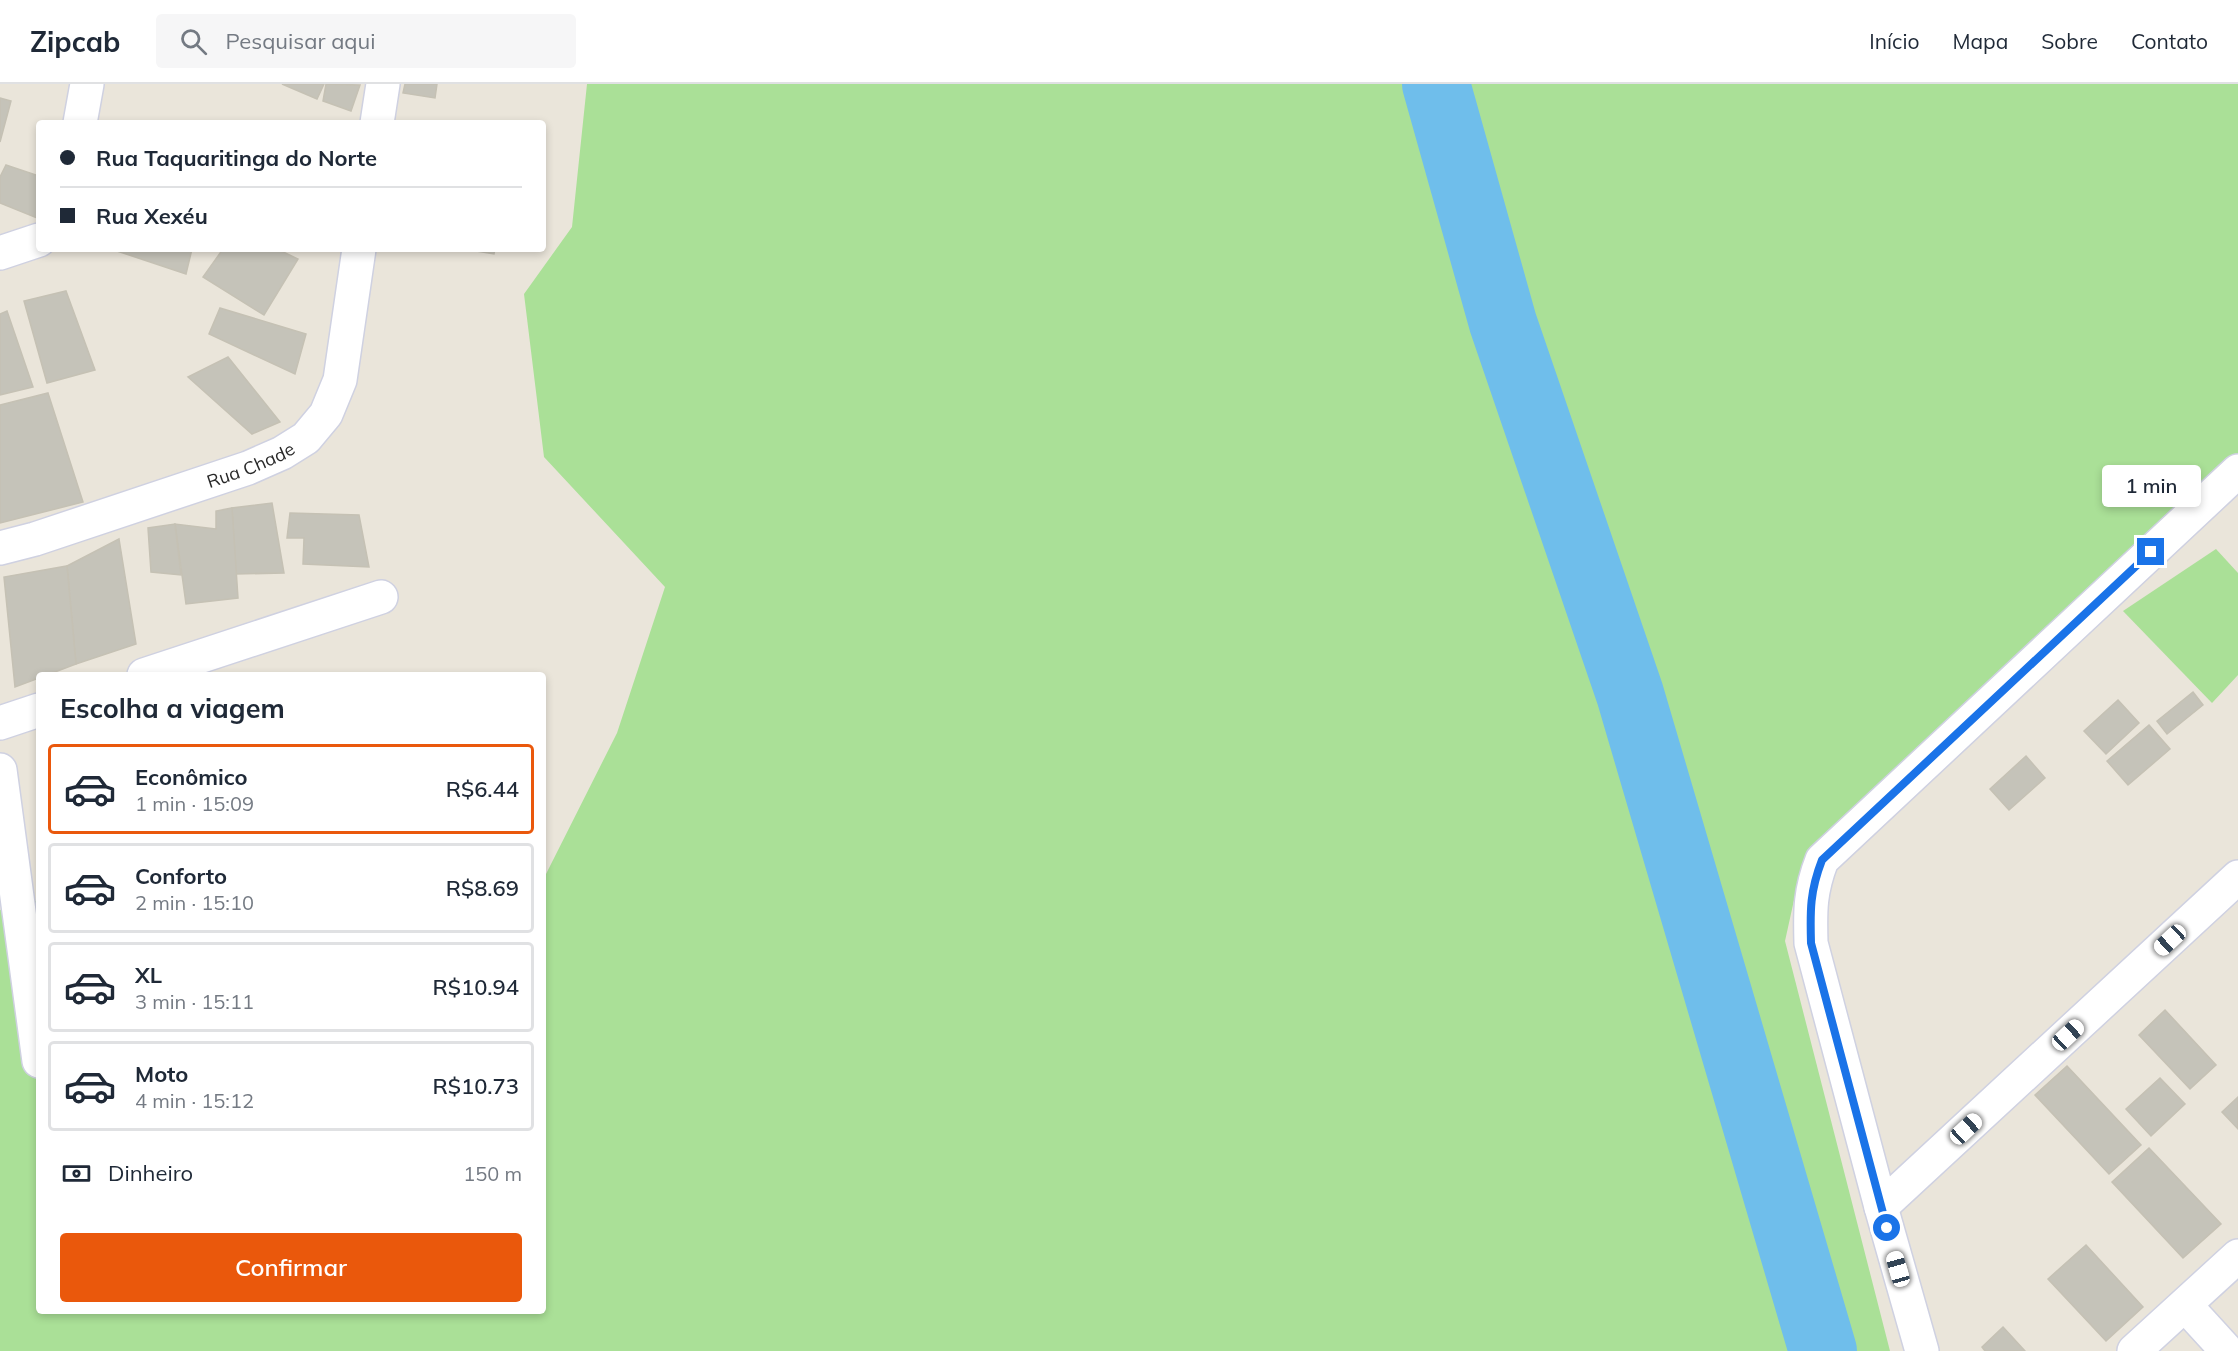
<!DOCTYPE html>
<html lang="pt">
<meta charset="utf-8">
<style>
body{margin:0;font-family:Mulish,sans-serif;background:#f6f6f7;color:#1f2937;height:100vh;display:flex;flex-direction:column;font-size:22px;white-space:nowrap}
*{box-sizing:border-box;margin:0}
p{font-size:20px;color:#747a83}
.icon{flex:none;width:33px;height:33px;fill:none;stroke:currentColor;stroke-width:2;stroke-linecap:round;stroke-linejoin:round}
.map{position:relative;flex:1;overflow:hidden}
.details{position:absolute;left:36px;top:588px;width:510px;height:642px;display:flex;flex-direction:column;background:#fff;border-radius:6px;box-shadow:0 3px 9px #0003}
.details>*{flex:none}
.top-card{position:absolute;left:36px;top:36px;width:510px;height:132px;border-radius:6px;box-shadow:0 3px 9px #0003;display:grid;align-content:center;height:132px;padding:0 24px;background:#fff}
.end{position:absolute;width:27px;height:27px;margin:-14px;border:8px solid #1a73e8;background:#fff;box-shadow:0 0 0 3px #fff}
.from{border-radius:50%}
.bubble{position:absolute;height:42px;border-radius:6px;background:#fff;box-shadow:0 3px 9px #0003;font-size:20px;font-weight:600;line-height:42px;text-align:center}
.car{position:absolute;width:18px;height:36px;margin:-18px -9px;border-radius:8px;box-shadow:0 0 4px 2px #0007;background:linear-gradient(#fff 24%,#345 0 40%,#fff 0 76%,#345 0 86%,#fff 0)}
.top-card b{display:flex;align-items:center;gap:21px;height:57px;font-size:22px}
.top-card b+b{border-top:2px solid #e0e1e3}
.top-card i{width:15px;height:15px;background:#1f2937}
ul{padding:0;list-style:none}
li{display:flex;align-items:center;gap:18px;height:90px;margin:0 12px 9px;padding:0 12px;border:3px solid #e0e1e3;border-radius:6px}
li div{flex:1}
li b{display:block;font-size:22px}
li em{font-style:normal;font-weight:600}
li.active{border-color:#ea580c}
li>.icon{width:54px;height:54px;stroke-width:1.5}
h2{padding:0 24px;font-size:27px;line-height:72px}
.pay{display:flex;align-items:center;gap:15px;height:66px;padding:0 24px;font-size:22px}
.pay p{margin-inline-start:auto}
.primary-button{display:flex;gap:12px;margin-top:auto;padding:12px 24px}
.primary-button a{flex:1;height:69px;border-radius:6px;background:#ea580c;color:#fff;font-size:24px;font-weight:600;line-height:69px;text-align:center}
header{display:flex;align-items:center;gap:36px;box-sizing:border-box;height:84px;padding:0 30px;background:#fff;border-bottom:2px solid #e0e1e3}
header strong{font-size:28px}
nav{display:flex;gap:33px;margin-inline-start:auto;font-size:21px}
.search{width:420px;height:54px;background:#f6f6f7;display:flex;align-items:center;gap:15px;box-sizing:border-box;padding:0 21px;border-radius:6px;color:#747a83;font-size:22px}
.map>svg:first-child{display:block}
.green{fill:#aae097}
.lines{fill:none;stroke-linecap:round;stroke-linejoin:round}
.river{stroke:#6fbeeb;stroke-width:68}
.building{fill:#c5c3b9;stroke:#c5c1b4;stroke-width:1.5}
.minor-casing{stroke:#cfd1e1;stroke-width:36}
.minor{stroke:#fff;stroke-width:33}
.route{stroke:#1a73e8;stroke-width:8}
.labels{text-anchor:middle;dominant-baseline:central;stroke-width:4.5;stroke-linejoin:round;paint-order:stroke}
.street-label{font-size:18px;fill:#282828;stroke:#fff}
</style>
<header>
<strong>Zipcab</strong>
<div class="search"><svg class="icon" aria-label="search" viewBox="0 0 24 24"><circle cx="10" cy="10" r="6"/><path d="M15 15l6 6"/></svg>Pesquisar aqui</div>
<nav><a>Início</a><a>Mapa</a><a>Sobre</a><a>Contato</a></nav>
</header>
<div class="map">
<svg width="2238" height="1267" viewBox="0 0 2238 1267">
<rect width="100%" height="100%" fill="#eae5da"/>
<!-- green -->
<g class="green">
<path d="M587,0h1651v371l-440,427 -13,59 105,410h-1890v-441l39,-10v411h504v-431l74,-147 48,-146 -121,-130 -20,-163 48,-67z"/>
<path d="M2216,465l22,24v102l-26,28 -89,-92z"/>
</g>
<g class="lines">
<!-- river -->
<path class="river" d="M1436,0l67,239 127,371 193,657"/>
</g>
<!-- building -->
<g class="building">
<path d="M282,0h42l-7,15z"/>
<path d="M326,0l34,1 -9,26 -28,-10z"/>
<path d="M405,0h32l-2,14 -32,-5z"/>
<path d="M0,14l11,3 -11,41z"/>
<path d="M6,81l33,11 -2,42 -37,-15v-26z"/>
<path d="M111,165h81l-6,25z"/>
<path d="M223,165h54l21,10 -34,56 -61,-38z"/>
<path d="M464,165h31l-1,5z"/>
<path d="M66,207l29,79 -48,13 -23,-82z"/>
<path d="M220,224l86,26 -11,40 -86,-40z"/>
<path d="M7,227l26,76 -33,8v-81z"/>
<path d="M228,273l52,65 -28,12 -64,-57z"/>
<path d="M48,309l35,109 -83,21v-118z"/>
<path d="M272,419l12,70 -48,1 -4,-66z"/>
<path d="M232,424l6,90 -52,6 -11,-80 41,5v-18z"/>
<path d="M290,429l69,2 10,52 -66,-3 1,-26h-17z"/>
<path d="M175,440l6,51 -30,-3 -3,-44z"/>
<path d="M119,455l17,105 -60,20 -9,-98z"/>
<path d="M67,482l9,98 -29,11h-8v3l-24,9 -11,-110z"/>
<path d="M2193,608l10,13 -36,29 -10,-13z"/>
<path d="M2118,616l21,23 -33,31 -22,-23z"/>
<path d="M2149,641l21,24 -42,36 -21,-24z"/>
<path d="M2026,672l19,22 -36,32 -19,-21z"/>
<path d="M2165,926l51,55 -26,24 -51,-54z"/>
<path d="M2067,982l74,79 -32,29 -74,-79z"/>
<path d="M2160,994l25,26 -34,32 -25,-27z"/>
<path d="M2238,1013v32l-16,-17z"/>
<path d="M2149,1064l72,76 -38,34 -71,-76z"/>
<path d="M2086,1161l57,62 -37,34 -58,-62z"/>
<path d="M2003,1243l22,24h-40l-3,-4z"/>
</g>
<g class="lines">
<defs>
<g id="minor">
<path d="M80,39l7,-39"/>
<path d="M377,39l6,-39"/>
<path d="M0,169l39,-13"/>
<path id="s1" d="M0,464l35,-9 213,-71 34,-15 24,-15 20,-24 14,-34 19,-131"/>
<path d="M144,591l237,-78"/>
<path d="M0,639l39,-13"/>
<path d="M0,686l39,291"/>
<path d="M1881,1123l357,-330"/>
<path d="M2185,1221l42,46"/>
<path d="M1922,1267l-41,-144 -70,-264c-1,-33 -1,-52 11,-83l416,-389"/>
<path d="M2134,1267l104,-95"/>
</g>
</defs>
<!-- minor casing -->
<use href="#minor" class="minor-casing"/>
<!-- minor -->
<use href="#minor" class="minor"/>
</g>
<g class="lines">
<!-- route -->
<path class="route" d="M1887,1144l-76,-285c-1,-33 -1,-52 11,-83l329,-308"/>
</g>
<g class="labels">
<!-- street labels -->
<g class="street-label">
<text stroke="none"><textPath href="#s1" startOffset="264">Rua Chade</textPath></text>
</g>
</g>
</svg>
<i class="end from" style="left:1887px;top:1144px"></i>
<i class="end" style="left:2151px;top:468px"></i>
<div class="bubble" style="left:2102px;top:381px;width:99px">1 min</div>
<i class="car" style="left:2170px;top:856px;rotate:227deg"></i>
<i class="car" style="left:2068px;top:951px;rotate:47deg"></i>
<i class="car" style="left:1966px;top:1045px;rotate:47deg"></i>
<i class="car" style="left:1898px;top:1185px;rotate:344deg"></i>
<div class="top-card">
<b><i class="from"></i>Rua Taquaritinga do Norte</b>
<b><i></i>Rua Xexéu</b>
</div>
<section class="details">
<h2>Escolha a viagem</h2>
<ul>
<li class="active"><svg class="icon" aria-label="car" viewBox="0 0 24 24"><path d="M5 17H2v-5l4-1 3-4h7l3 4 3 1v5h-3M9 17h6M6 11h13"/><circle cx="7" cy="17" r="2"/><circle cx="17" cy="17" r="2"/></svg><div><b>Econômico</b><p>1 min · 15:09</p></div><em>R$6.44</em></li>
<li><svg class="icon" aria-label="car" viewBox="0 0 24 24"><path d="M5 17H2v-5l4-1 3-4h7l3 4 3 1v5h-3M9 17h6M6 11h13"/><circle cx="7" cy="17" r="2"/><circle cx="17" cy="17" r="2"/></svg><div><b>Conforto</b><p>2 min · 15:10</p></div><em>R$8.69</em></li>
<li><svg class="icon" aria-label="car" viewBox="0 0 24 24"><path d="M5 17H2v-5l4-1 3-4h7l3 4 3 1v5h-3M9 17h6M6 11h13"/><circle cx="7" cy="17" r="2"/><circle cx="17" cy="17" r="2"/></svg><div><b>XL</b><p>3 min · 15:11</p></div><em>R$10.94</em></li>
<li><svg class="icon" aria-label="car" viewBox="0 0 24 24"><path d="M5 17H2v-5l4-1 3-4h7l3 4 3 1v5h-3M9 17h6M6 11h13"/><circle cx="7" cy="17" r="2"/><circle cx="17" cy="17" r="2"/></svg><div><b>Moto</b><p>4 min · 15:12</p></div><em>R$10.73</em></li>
</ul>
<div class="pay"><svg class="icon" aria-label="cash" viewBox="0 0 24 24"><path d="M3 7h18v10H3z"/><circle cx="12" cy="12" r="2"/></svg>Dinheiro<p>150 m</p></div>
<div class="primary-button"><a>Confirmar</a></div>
</section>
</div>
